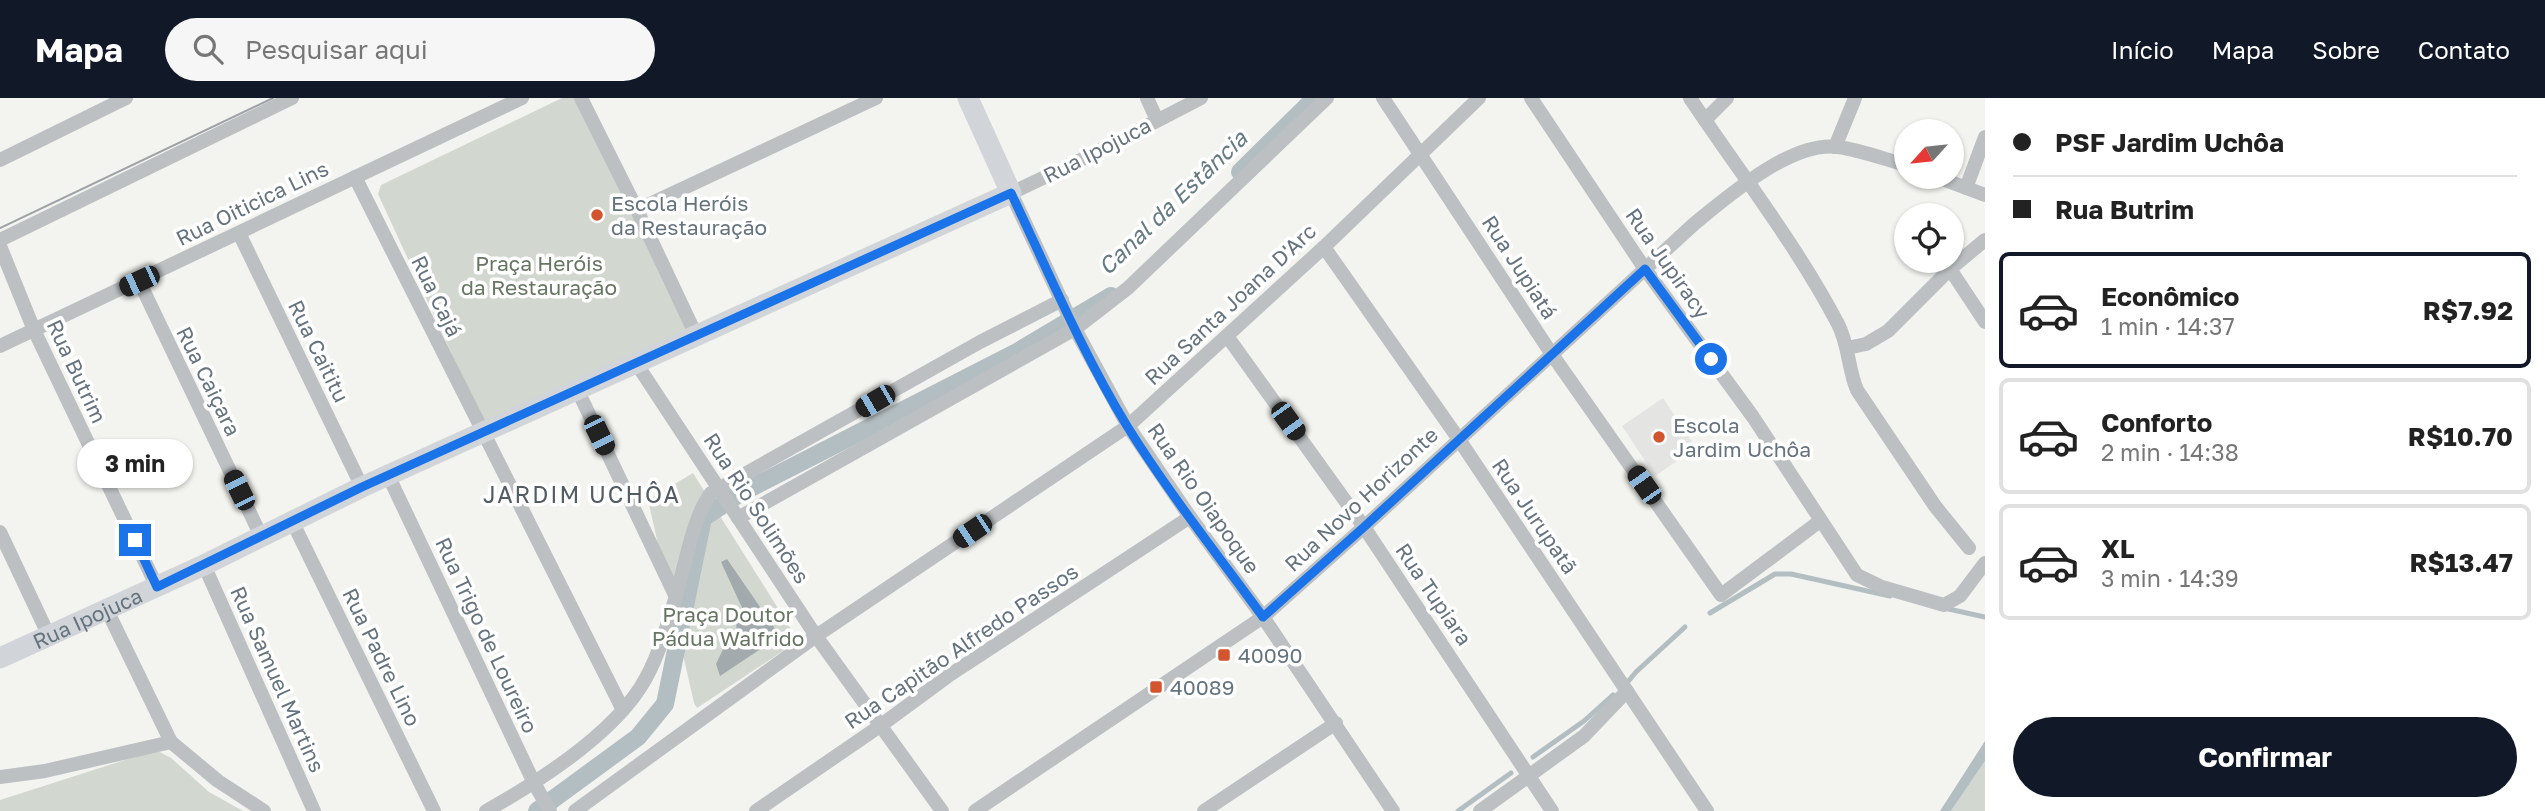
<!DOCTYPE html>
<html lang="pt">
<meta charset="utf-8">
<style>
body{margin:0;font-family:"Golos Text",sans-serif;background:#f6f6f6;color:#222;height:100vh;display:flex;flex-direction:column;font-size:26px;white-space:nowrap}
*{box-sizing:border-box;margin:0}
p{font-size:23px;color:#767676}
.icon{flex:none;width:38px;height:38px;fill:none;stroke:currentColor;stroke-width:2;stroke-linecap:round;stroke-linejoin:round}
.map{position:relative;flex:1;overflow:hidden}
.side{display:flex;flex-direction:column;background:#fff;width:560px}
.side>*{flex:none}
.hud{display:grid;align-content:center;height:154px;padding:0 28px;background:#fff}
.needle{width:46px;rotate:243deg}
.fabs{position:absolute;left:1894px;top:21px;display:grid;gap:14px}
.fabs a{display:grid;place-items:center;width:70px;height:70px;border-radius:50%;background:#fff;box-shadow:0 2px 5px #0004;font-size:35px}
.end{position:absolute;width:32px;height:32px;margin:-16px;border:9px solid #1a73e8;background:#fff;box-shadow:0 0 0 4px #fff}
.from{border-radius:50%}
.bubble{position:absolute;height:49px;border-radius:24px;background:#fff;box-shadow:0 2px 5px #0004;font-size:23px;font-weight:700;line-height:49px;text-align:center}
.car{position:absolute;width:21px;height:42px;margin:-21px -10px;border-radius:9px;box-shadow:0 0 5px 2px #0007;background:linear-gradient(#222 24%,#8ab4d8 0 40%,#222 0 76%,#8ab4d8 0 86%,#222 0)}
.hud b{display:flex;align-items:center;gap:24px;height:66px;font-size:26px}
.hud b+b{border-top:2px solid #e0e0e0}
.hud i{width:18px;height:18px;background:#222}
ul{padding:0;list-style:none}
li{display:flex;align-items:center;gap:21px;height:116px;margin:0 14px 10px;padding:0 14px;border:4px solid #e0e0e0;border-radius:10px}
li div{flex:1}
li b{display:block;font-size:26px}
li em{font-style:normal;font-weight:700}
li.active{border-color:#111827}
li>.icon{width:63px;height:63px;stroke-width:1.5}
.button{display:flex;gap:14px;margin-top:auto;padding:14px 28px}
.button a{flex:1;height:80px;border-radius:42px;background:#111827;color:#fff;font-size:28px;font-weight:700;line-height:80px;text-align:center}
header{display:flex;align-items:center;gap:42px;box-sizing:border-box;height:98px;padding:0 35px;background:#111827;color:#fff}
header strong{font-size:33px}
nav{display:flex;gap:38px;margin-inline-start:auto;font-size:24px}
.search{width:490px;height:63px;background:#f6f6f6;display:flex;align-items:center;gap:18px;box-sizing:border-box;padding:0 24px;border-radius:38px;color:#767676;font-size:26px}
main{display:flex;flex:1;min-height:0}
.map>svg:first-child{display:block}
.built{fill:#e4e5e3}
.green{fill:#d2d8cf}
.water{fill:#b3bec2}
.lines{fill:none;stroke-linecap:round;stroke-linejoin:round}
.stream{stroke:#b3bec2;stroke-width:5}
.canal{stroke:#b3bec2;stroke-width:18}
.building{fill:#a3aaae}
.street{stroke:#bcc0c3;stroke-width:14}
.secondary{stroke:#d1d5d9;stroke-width:21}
.tram{stroke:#9ca2a7;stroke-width:2}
.route{stroke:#1a73e8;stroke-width:9}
.poi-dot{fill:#d35530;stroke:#fff;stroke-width:2.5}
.labels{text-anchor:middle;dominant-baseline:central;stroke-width:7;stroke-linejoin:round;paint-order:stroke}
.street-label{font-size:21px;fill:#65737e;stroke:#fff}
.poi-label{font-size:21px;fill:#65737e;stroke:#fff;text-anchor:start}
.park-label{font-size:21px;fill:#677663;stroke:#fff}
.water-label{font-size:23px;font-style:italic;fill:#657a82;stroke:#fff}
.neighbourhood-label{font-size:23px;letter-spacing:2px;fill:#525c64;stroke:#fff}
</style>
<header>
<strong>Mapa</strong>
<div class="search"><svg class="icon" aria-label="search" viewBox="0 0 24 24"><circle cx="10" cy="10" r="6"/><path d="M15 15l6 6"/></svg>Pesquisar aqui</div>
<nav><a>Início</a><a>Mapa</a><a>Sobre</a><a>Contato</a></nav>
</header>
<main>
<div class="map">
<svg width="1985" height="713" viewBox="0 0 1985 713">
<rect width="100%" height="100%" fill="#f3f3ef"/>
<!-- built -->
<path class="built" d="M1663,300l33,50 -41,28 -33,-50z"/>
<!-- green -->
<g class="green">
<path d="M562,0h13l110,221 1,11 -199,94 -9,-13 -100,-217 3,-9z"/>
<path d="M693,375l103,164 -1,6 -98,65 -3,-5 -46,-203z"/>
<path d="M156,652l15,8 38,34 34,19h-243v-11z"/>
<path d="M1985,663v50h-34z"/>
</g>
<!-- water -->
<path class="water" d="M1985,643v20l-34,50h-11z"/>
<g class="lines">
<!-- stream -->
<g class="stream">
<path d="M1944,510l41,9"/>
<path d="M1710,515l65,-39h16l99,22"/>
<path d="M1626,586l10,-12 49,-45"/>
<path d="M1533,659l51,-36 29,-26"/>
<path d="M1458,713l53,-38"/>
</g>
<!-- canal -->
<g class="canal">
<path d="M1240,74l75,-74"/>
<path d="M537,713l101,-74 27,-33 38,-186 36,-24 278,-142 94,-56"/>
</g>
</g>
<!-- building -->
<path class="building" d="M727,461l53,77 -60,40 -4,-12 10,-21 11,-6 -1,-18 8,-7 -23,-50z"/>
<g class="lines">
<!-- street -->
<g class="street">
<path d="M581,0l56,112 59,125"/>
<path d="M1147,0l10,22"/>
<path d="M1201,0l-112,58 -78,37 63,134 54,99 62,91 73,100 130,194"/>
<path d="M1383,0l168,255 170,242 99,-74"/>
<path d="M1531,0l114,171 108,148 104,158 25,12 62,18 16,-9 25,-33"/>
<path d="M1690,0c50,75 106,146 148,226 11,21 10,45 19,66l78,116 34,42"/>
<path d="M1705,22l22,-22"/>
<path d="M1835,49l20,-49"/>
<path d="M0,62l126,-62"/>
<path d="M355,79l268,533"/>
<path d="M1937,79l48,18"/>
<path d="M1966,90l19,-51"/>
<path d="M637,112l239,-112"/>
<path d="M239,135l123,254"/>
<path d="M0,142l292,-142"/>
<path d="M0,148l34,84 123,257"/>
<path d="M1324,149l134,191 249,373"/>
<path d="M1950,171l35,53"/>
<path d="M139,183l122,255"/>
<path d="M1227,238l137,191 188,284"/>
<path d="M0,248l522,-248"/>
<path d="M1847,250l19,-4 22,-13 62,-62 35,-29"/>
<path d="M636,265l180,273 126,175"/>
<path d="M577,291l99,208"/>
<path d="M388,377l146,308 16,28"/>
<path d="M738,420l337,-189 53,-41 199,-190"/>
<path d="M292,423l142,290"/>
<path d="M0,434l49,104"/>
<path d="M204,467l110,246"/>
<path d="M107,512l64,132 47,39 46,30"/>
<path d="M0,679l45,-6 126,-29"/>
<path d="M486,713c50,-28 122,-74 154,-123 17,-26 26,-59 35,-89 10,-31 17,-81 36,-106l269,-151 82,-42"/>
<path d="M575,713l241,-175 312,-210 196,-179 155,-149"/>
<path d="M756,713l124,-85 68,-50 242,-159"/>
<path d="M975,713l288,-194 101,-90 330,-303c33,-27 98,-84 144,-77 22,3 46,12 68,18"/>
<path d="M1204,713l132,-88"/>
<path d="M1480,713l104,-75 43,-45"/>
</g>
<!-- secondary -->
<path class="secondary" id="s1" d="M0,560l204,-93 158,-78 649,-294 -43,-95"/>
<!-- tram -->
<path class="tram" d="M0,130l273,-130"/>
</g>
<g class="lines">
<!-- route -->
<path class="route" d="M135,442l22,47 205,-100 649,-294c37,78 71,159 116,233 41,66 90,128 136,191l101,-90 281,-258 66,90"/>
</g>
<!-- markers -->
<g class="poi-dot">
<circle cx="597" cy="117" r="7"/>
<circle cx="1659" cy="339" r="7"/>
<rect x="1217" y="550" width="14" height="14" rx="3.5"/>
<rect x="1149" y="582" width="14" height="14" rx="3.5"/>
</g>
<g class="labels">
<!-- street labels -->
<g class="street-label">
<text transform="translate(1097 52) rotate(-27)">Rua Ipojuca</text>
<text transform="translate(252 105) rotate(-26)">Rua Oiticica Lins</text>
<text transform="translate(1668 165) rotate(55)">Rua Jupiracy</text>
<text transform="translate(1520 169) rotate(57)">Rua Jupiatá</text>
<text transform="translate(437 198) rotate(64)">Rua Cajá</text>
<text transform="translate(1230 206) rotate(-43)">Rua Santa Joana D'Arc</text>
<text transform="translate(319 253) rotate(64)">Rua Caititu</text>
<text transform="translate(77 273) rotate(65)">Rua Butrim</text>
<text transform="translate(209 283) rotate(64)">Rua Caiçara</text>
<text transform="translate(1204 400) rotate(55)">Rua Rio Oiapoque</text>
<text transform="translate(1361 401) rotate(-43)">Rua Novo Horizonte</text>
<text transform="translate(757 410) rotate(57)">Rua Rio Solimões</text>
<text transform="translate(1535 418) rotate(56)">Rua Jurupatã</text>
<text transform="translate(1434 496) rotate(56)">Rua Tupiara</text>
<text stroke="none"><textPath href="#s1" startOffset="96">Rua Ipojuca</textPath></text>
<text transform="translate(487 537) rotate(65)">Rua Trigo de Loureiro</text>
<text transform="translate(961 548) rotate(-34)">Rua Capitão Alfredo Passos</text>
<text transform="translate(382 559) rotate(64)">Rua Padre Lino</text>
<text transform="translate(278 581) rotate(66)">Rua Samuel Martins</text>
</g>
<!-- poi labels -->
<g class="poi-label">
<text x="611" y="105">Escola Heróis<tspan x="611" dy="24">da Restauração</tspan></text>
<text x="1673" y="327">Escola<tspan x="1673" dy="24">Jardim Uchôa</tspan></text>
<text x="1238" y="557">40090</text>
<text x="1170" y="589">40089</text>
</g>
<!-- park labels -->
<g class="park-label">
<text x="539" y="165">Praça Heróis<tspan x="539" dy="24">da Restauração</tspan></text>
<text x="728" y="516">Praça Doutor<tspan x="728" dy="24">Pádua Walfrido</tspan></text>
</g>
<!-- water labels -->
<g class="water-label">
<text transform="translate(1172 104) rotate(-44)">Canal da Estância</text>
</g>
<!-- neighbourhood labels -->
<g class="neighbourhood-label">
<text x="582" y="396">JARDIM UCHÔA</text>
</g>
</g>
</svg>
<div class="fabs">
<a><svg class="needle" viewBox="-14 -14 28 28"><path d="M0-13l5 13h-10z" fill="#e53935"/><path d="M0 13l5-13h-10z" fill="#767676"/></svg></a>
<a><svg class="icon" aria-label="locate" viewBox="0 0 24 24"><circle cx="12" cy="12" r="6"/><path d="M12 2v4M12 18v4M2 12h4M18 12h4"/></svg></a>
</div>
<i class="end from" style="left:1711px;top:261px"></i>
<i class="end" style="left:135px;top:442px"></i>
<div class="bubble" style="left:77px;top:341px;width:116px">3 min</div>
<i class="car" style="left:139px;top:183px;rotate:245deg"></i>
<i class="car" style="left:875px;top:303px;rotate:240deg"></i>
<i class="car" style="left:1288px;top:323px;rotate:144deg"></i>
<i class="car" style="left:599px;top:337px;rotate:154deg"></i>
<i class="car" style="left:1644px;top:387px;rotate:325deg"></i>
<i class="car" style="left:239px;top:392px;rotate:334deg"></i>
<i class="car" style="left:972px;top:433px;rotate:236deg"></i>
</div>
<section class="side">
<div class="hud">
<b><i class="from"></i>PSF Jardim Uchôa</b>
<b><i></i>Rua Butrim</b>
</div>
<ul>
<li class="active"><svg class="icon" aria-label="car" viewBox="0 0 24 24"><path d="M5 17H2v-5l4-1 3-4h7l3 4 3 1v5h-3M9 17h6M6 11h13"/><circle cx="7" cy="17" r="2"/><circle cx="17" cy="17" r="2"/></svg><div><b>Econômico</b><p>1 min · 14:37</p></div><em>R$7.92</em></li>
<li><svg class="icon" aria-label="car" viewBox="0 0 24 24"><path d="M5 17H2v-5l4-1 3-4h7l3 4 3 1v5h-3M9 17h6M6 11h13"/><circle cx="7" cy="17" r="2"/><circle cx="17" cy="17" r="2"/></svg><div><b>Conforto</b><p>2 min · 14:38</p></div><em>R$10.70</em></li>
<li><svg class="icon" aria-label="car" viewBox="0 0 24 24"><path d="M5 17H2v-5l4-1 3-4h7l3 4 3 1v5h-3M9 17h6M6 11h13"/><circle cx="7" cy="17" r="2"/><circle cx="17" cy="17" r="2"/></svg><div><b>XL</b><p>3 min · 14:39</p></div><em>R$13.47</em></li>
</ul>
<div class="button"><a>Confirmar</a></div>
</section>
</main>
